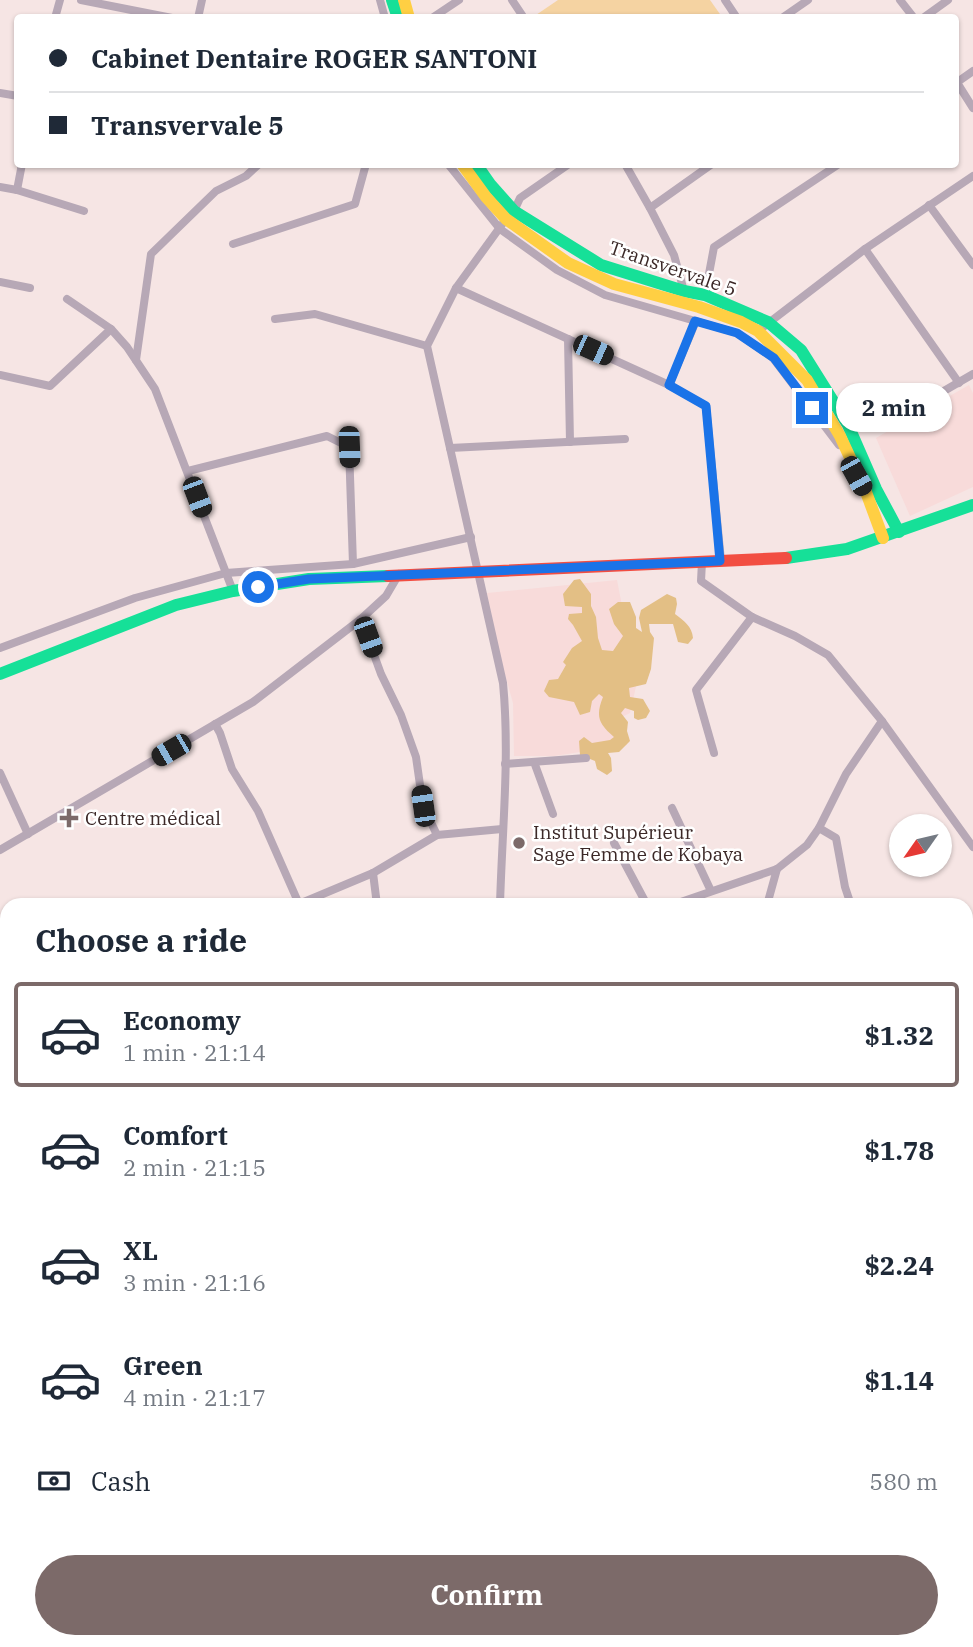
<!DOCTYPE html>
<meta charset="utf-8">
<style>
body{margin:0;font-family:"IBM Plex Serif",serif;background:#f6f6f7;color:#1f2937;height:100vh;display:flex;flex-direction:column;font-size:26px;white-space:nowrap}
*{box-sizing:border-box;margin:0}
p{font-size:23px;color:#747a83}
.icon{flex:none;width:38px;height:38px;fill:none;stroke:currentColor;stroke-width:2;stroke-linecap:round;stroke-linejoin:round}
.map{position:relative;flex:1;overflow:hidden}
.sheet{position:absolute;left:0px;top:898px;width:973px;height:751px;display:flex;flex-direction:column;background:#fff;border-radius:21px 21px 0 0;box-shadow:0 2px 5px #0004}
.sheet>*{flex:none}
.guide{position:absolute;left:14px;top:14px;width:945px;height:154px;border-radius:7px;box-shadow:0 2px 5px #0004;display:grid;align-content:center;height:154px;padding:0 35px;background:#fff}
.needle{width:46px;rotate:236deg}
.buttons{position:absolute;left:889px;top:814px;display:grid;gap:14px}
.buttons a{display:grid;place-items:center;width:63px;height:63px;border-radius:50%;background:#fff;box-shadow:0 2px 5px #0004;font-size:35px}
.end{position:absolute;width:32px;height:32px;margin:-16px;border:9px solid #1a73e8;background:#fff;box-shadow:0 0 0 4px #fff}
.from{border-radius:50%}
.bubble{position:absolute;height:49px;border-radius:24px;background:#fff;box-shadow:0 2px 5px #0004;font-size:23px;font-weight:800;line-height:49px;text-align:center}
.car{position:absolute;width:21px;height:42px;margin:-21px -10px;border-radius:9px;box-shadow:0 0 5px 2px #0007;background:linear-gradient(#222 24%,#8ab4d8 0 40%,#222 0 76%,#8ab4d8 0 86%,#222 0)}
.guide b{display:flex;align-items:center;gap:24px;height:66px;font-size:26px}
.guide b+b{border-top:2px solid #e0e1e3}
.guide i{width:18px;height:18px;background:#1f2937}
ul{padding:0;list-style:none}
li{display:flex;align-items:center;gap:21px;height:105px;margin:0 14px 10px;padding:0 21px;border:4px solid transparent;border-radius:7px}
li div{flex:1}
li b{display:block;font-size:26px}
li em{font-style:normal;font-weight:800}
li.active{border-color:#7c6a69}
li>.icon{width:63px;height:63px;stroke-width:1.5}
h2{padding:0 35px;font-size:32px;line-height:84px}
.pay{display:flex;align-items:center;gap:18px;height:77px;padding:0 35px;font-size:26px}
.pay p{margin-inline-start:auto}
.cta{display:flex;gap:14px;margin-top:auto;padding:14px 35px}
.cta a{flex:1;height:80px;border-radius:42px;background:#7c6a69;color:#fff;font-size:28px;font-weight:800;line-height:80px;text-align:center}
.map>svg:first-child{display:block}
.built{fill:#f8dbda}
.green{fill:#f5d3a2}
.forest{fill:#e3bf85}
.water{fill:#a1bdf7}
.lines{fill:none;stroke-linecap:round;stroke-linejoin:round}
.street{stroke:#b7a8b6;stroke-width:8}
.fast{stroke:#16e098;stroke-width:12}
.slow{stroke:#ffcf43;stroke-width:12}
.jam{stroke:#f24e42;stroke-width:12}
.route{stroke:#1a73e8;stroke-width:9}
.poi-dot{fill:#7c6a69;stroke:#fff;stroke-width:2.5}
.labels{text-anchor:middle;dominant-baseline:central;stroke-width:5;stroke-linejoin:round;paint-order:stroke}
.street-label{font-size:19px;fill:#3b2827;stroke:#fff}
.poi-label{font-size:19px;fill:#3b2827;stroke:#fff;text-anchor:start}
</style>
<div class="map">
<svg width="973" height="1647" viewBox="0 0 973 1647">
<rect width="100%" height="100%" fill="#f6e5e4"/>
<!-- built -->
<g class="built">
<path d="M969,385l4,8v94l-63,29 -34,-78z"/>
<path d="M617,580l20,102 -7,31 -10,5 7,27 -73,11h-40l-1,-53 -14,-50 -12,-60z"/>
</g>
<!-- green -->
<path class="green" d="M558,0h152l12,17h-189z"/>
<!-- forest -->
<path class="forest" d="M580,579l11,15v12l5,11 2,21 4,12 11,1 10,-15 -9,-12 -5,-15 9,-7h12l6,15v11l6,4 -3,-14 2,-8 26,-16 9,4 1,6 -2,10c9,7 17,12 18,24l-5,6 -10,-2 -5,-18h-24l1,8 4,6 -3,31 -5,15 -17,4 1,9 13,2 7,12 -4,7 -8,2 -4,-2v-7l-9,-3 -4,5 7,9 -1,9 3,10 -11,11 -11,1 3,5 1,13 -5,4 -10,-6 -2,-8 -15,-6 -1,-14 5,-4 8,6 18,-3 4,-3c-15,-13 -19,-20 -11,-40l-4,-3 -7,7 -2,11 -10,3 -6,-13 -25,-5 -5,-6 5,-11 9,-1 8,-14 -3,-3 9,-14 10,-7 -9,-16 -5,-6 1,-5 13,-1v-6l-17,-1 -2,-12 11,-14z"/>
<!-- water -->
<path class="water" d="M0,1624l7,3v15h34l5,2v3h-46z"/>
<g class="lines">
<!-- street -->
<g class="street">
<path d="M81,0l91,18"/>
<path d="M380,0l5,18"/>
<path d="M512,0l12,18"/>
<path d="M725,0l12,18"/>
<path d="M900,0l14,18"/>
<path d="M55,18l5,-18"/>
<path d="M198,18l4,-18"/>
<path d="M432,18l27,-18"/>
<path d="M782,18l26,-18"/>
<path d="M923,18l25,-18"/>
<path d="M956,81l17,27"/>
<path d="M956,83l17,-12"/>
<path d="M0,93l18,3"/>
<path d="M448,164l52,65 57,41 48,25 132,38 36,25 66,87"/>
<path d="M625,164l25,44 24,47 10,36"/>
<path d="M0,187l17,3 67,21"/>
<path d="M17,190l5,-26"/>
<path d="M929,205l44,60"/>
<path d="M650,208l62,-44"/>
<path d="M233,244l122,-40 11,-40"/>
<path d="M865,249l94,134"/>
<path d="M0,282l30,6"/>
<path d="M456,288l213,97 37,21 15,155"/>
<path d="M705,295l9,-48 125,-83"/>
<path d="M67,299l44,30 16,18 28,42 78,202"/>
<path d="M275,319l40,-5 112,32"/>
<path d="M758,331l107,-82 108,-73"/>
<path d="M568,339l2,103"/>
<path d="M136,360l15,-106 65,-63 30,-15 13,-12"/>
<path d="M0,375l50,11 61,-57"/>
<path d="M669,385l27,-64"/>
<path d="M894,420l79,-46"/>
<path d="M450,448l175,-9"/>
<path d="M188,471l139,-35 22,11 4,117"/>
<path d="M702,562l-1,19 51,36 43,19 33,19 54,66 91,126"/>
<path d="M361,619l20,55 20,41 15,42 7,49 14,29"/>
<path d="M0,648l135,-50 91,-25 127,-9 118,-27"/>
<path d="M215,724l5,9 12,36 26,42 41,93 74,-31 64,-38 65,-6"/>
<path d="M714,753l-18,-63 56,-73"/>
<path d="M534,762l19,52"/>
<path d="M505,764l81,-6"/>
<path d="M0,773l28,61"/>
<path d="M672,808l39,83"/>
<path d="M819,828l17,10 9,49 6,18"/>
<path d="M614,843l33,62"/>
<path d="M0,850l253,-148 108,-83 25,-23 13,-22"/>
<path d="M373,873l4,32"/>
<path d="M500,905c2,-74 10,-148 3,-222l-76,-337 29,-58 50,-69 8,-8 6,-13 49,-34"/>
<path d="M672,905l105,-36 30,-24 12,-17 27,-54 36,-53"/>
<path d="M767,905l10,-36"/>
<path d="M966,1018l7,-2"/>
<path d="M0,1037l7,2"/>
<path d="M0,1109l7,-16"/>
<path d="M966,1110l7,-2"/>
<path d="M966,1195l7,-1"/>
<path d="M0,1236l7,1"/>
<path d="M0,1407l7,-1"/>
<path d="M0,1500l7,-3"/>
<path d="M0,1570l7,-1"/>
<path d="M0,1615l7,2"/>
<path d="M80,1642l15,5"/>
<path d="M232,1642h60"/>
<path d="M477,1642h15"/>
<path d="M574,1642v5"/>
<path d="M644,1642v5"/>
<path d="M718,1642l1,5"/>
<path d="M58,1647v-5"/>
<path d="M418,1647l1,-5"/>
</g>
<!-- fast -->
<g class="fast">
<path d="M392,0l6,18"/>
<path d="M476,164l14,20 24,27 87,54 83,26 21,4 63,27 33,28 47,75 28,64 23,43"/>
<path d="M786,558l61,-9 126,-44"/>
<path d="M0,674l176,-69 57,-14 76,-12 79,-3"/>
</g>
<!-- slow -->
<g class="slow">
<path d="M404,0l5,18"/>
<path d="M462,164l24,33 20,22 62,44 46,21 85,23 42,15 17,9 49,49 33,56 26,56 17,46"/>
</g>
<!-- jam -->
<path class="jam" d="M388,576l398,-18"/>
</g>
<g class="lines">
<!-- route -->
<path class="route" d="M258,587l51,-8 411,-18 -14,-155 -37,-21 26,-64 42,12 37,25 38,50"/>
</g>
<!-- markers -->
<g class="poi-dot">
<path d="M65.5 807.5h7v7h7v7h-7v7h-7v-7h-7v-7h7z"/>
<circle cx="519" cy="843" r="7"/>
</g>
<g class="labels">
<!-- street labels -->
<g class="street-label">
<text transform="translate(673 268) rotate(19)">Transvervale 5</text>
</g>
<!-- poi labels -->
<g class="poi-label">
<text x="85" y="818">Centre médical</text>
<text x="533" y="832">Institut Supérieur<tspan x="533" dy="22">Sage Femme de Kobaya</tspan></text>
</g>
</g>
</svg>
<div class="buttons">
<a><svg class="needle" viewBox="-14 -14 28 28"><path d="M0-13l5 13h-10z" fill="#e53935"/><path d="M0 13l5-13h-10z" fill="#747a83"/></svg></a>
</div>
<i class="end from" style="left:258px;top:587px"></i>
<i class="end" style="left:812px;top:408px"></i>
<div class="bubble" style="left:836px;top:383px;width:116px">2 min</div>
<i class="car" style="left:593px;top:350px;rotate:114deg"></i>
<i class="car" style="left:349px;top:447px;rotate:178deg"></i>
<i class="car" style="left:856px;top:476px;rotate:151deg"></i>
<i class="car" style="left:197px;top:497px;rotate:159deg"></i>
<i class="car" style="left:368px;top:637px;rotate:160deg"></i>
<i class="car" style="left:171px;top:750px;rotate:240deg"></i>
<i class="car" style="left:423px;top:806px;rotate:352deg"></i>
<div class="guide">
<b><i class="from"></i>Cabinet Dentaire ROGER SANTONI</b>
<b><i></i>Transvervale 5</b>
</div>
<section class="sheet">
<h2>Choose a ride</h2>
<ul>
<li class="active"><svg class="icon" aria-label="car" viewBox="0 0 24 24"><path d="M5 17H2v-5l4-1 3-4h7l3 4 3 1v5h-3M9 17h6M6 11h13"/><circle cx="7" cy="17" r="2"/><circle cx="17" cy="17" r="2"/></svg><div><b>Economy</b><p>1 min · 21:14</p></div><em>$1.32</em></li>
<li><svg class="icon" aria-label="car" viewBox="0 0 24 24"><path d="M5 17H2v-5l4-1 3-4h7l3 4 3 1v5h-3M9 17h6M6 11h13"/><circle cx="7" cy="17" r="2"/><circle cx="17" cy="17" r="2"/></svg><div><b>Comfort</b><p>2 min · 21:15</p></div><em>$1.78</em></li>
<li><svg class="icon" aria-label="car" viewBox="0 0 24 24"><path d="M5 17H2v-5l4-1 3-4h7l3 4 3 1v5h-3M9 17h6M6 11h13"/><circle cx="7" cy="17" r="2"/><circle cx="17" cy="17" r="2"/></svg><div><b>XL</b><p>3 min · 21:16</p></div><em>$2.24</em></li>
<li><svg class="icon" aria-label="car" viewBox="0 0 24 24"><path d="M5 17H2v-5l4-1 3-4h7l3 4 3 1v5h-3M9 17h6M6 11h13"/><circle cx="7" cy="17" r="2"/><circle cx="17" cy="17" r="2"/></svg><div><b>Green</b><p>4 min · 21:17</p></div><em>$1.14</em></li>
</ul>
<div class="pay"><svg class="icon" aria-label="cash" viewBox="0 0 24 24"><path d="M3 7h18v10H3z"/><circle cx="12" cy="12" r="2"/></svg>Cash<p>580 m</p></div>
<div class="cta"><a>Confirm</a></div>
</section>
</div>
